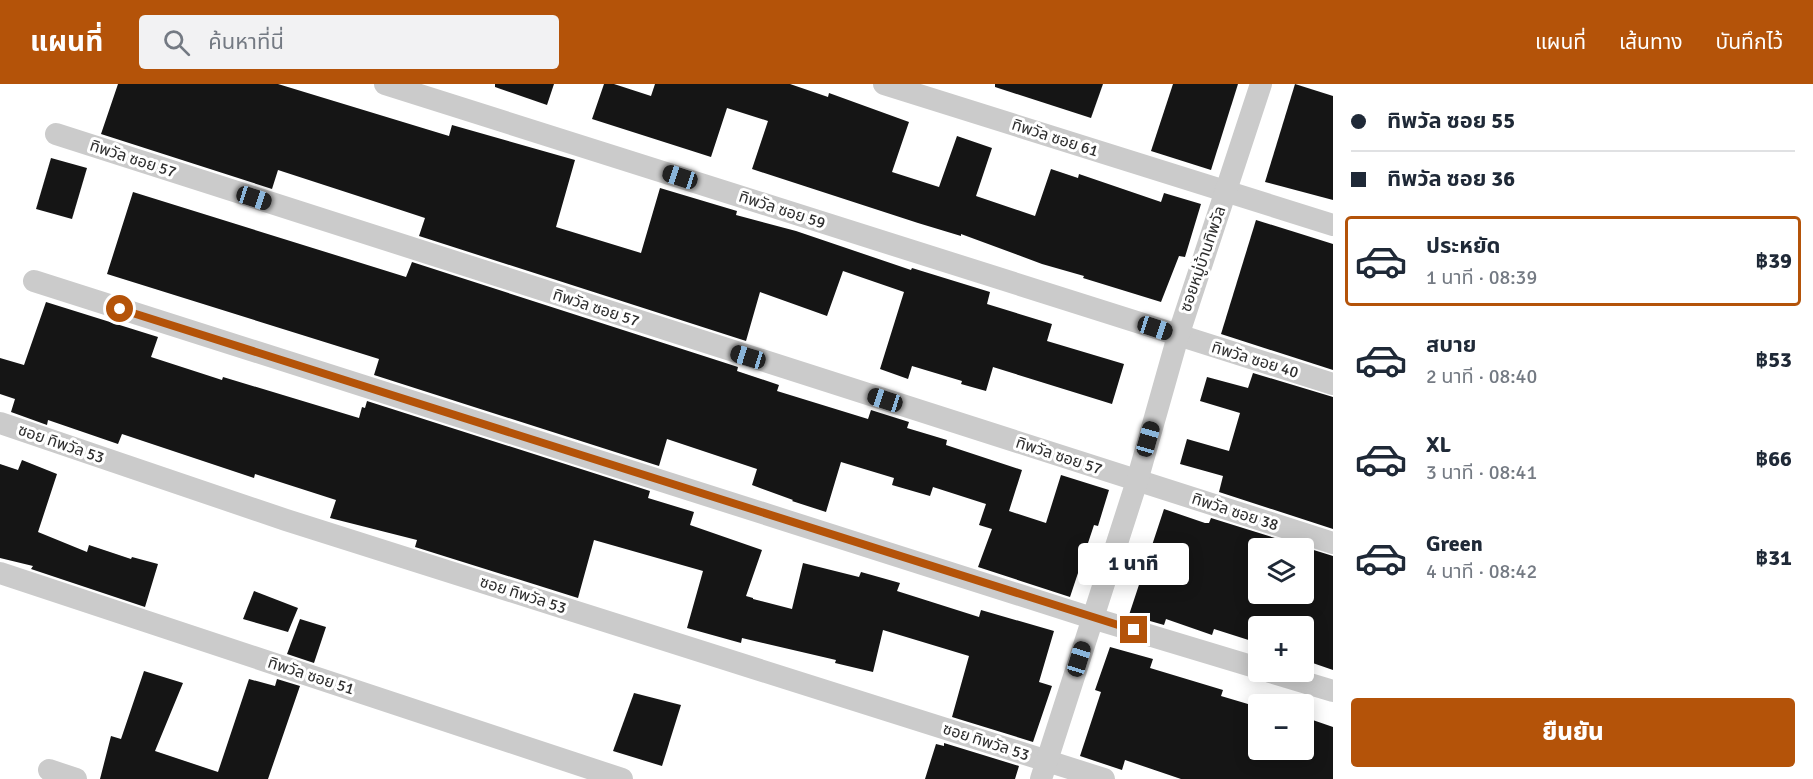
<!DOCTYPE html>
<html lang="th">
<meta charset="utf-8">
<style>
body{margin:0;font-family:Signika,"Noto Sans Thai",sans-serif;background:#f2f2f3;color:#1f2937;height:100vh;display:flex;flex-direction:column;font-size:22px;white-space:nowrap}
*{box-sizing:border-box;margin:0}
p{font-size:20px;color:#747a83}
.icon{flex:none;width:33px;height:33px;fill:none;stroke:currentColor;stroke-width:2;stroke-linecap:round;stroke-linejoin:round}
.map{position:relative;flex:1;overflow:hidden}
.details{display:flex;flex-direction:column;background:#fff;width:480px}
.details>*{flex:none}
.top-card{display:grid;align-content:center;height:132px;padding:0 18px;background:#fff}
.controls{position:absolute;left:1248px;top:454px;display:grid;gap:12px}
.controls a{display:grid;place-items:center;width:66px;height:66px;border-radius:6px;background:#fff;box-shadow:0 3px 15px #0003;font-size:30px}
.end{position:absolute;width:27px;height:27px;margin:-14px;border:8px solid #b45309;background:#fff;box-shadow:0 0 0 3px #fff}
.from{border-radius:50%}
.bubble{position:absolute;height:42px;border-radius:6px;background:#fff;box-shadow:0 3px 15px #0003;font-size:20px;font-weight:800;line-height:42px;text-align:center}
.car{position:absolute;width:18px;height:36px;margin:-18px -9px;border-radius:8px;box-shadow:0 0 4px 2px #0007;background:linear-gradient(#222 24%,#8ab4d8 0 40%,#222 0 76%,#8ab4d8 0 86%,#222 0)}
.top-card b{display:flex;align-items:center;gap:21px;height:57px;font-size:22px}
.top-card b+b{border-top:2px solid #e0e1e3}
.top-card i{width:15px;height:15px;background:#1f2937}
ul{padding:0;list-style:none}
li{display:flex;align-items:center;gap:18px;height:90px;margin:0 12px 9px;padding:0 6px;border:3px solid transparent;border-radius:6px}
li div{flex:1}
li b{display:block;font-size:22px}
li em{font-style:normal;font-weight:800}
li.active{border-color:#b45309}
li>.icon{width:54px;height:54px;stroke-width:1.5}
.button{display:flex;gap:12px;margin-top:auto;padding:12px 18px}
.button a{flex:1;height:69px;border-radius:6px;background:#b45309;color:#fff;font-size:24px;font-weight:800;line-height:69px;text-align:center}
header{display:flex;align-items:center;gap:36px;box-sizing:border-box;height:84px;padding:0 30px;background:#b45309;color:#fff}
header strong{font-size:28px}
nav{display:flex;gap:33px;margin-inline-start:auto;font-size:21px}
.search{width:420px;height:54px;background:#f2f2f3;display:flex;align-items:center;gap:15px;box-sizing:border-box;padding:0 21px;border-radius:6px;color:#747a83;font-size:22px}
main{display:flex;flex:1;min-height:0}
.map>svg:first-child{display:block}
.building{fill:#151515;fill-rule:evenodd}
.lines{fill:none;stroke-linecap:round;stroke-linejoin:round}
.minor{stroke:#cbcbcb;stroke-width:22}
.route{stroke:#b45309;stroke-width:8}
.labels{text-anchor:middle;dominant-baseline:central;stroke-width:6;stroke-linejoin:round;paint-order:stroke}
.street-label{font-size:16px;fill:#2e2e2e;stroke:#fff}
</style>
<header>
<strong>แผนที่</strong>
<div class="search"><svg class="icon" aria-label="search" viewBox="0 0 24 24"><circle cx="10" cy="10" r="6"/><path d="M15 15l6 6"/></svg>ค้นหาที่นี่</div>
<nav><a>แผนที่</a><a>เส้นทาง</a><a>บันทึกไว้</a></nav>
</header>
<main>
<div class="map">
<svg width="1333" height="695" viewBox="0 0 1333 695">
<rect width="100%" height="100%" fill="#fff"/>
<!-- building -->
<g class="building">
<path d="M118,0h160l171,52 3,-11 123,35 -19,67 85,26 19,-65 77,23 -1,4 60,16 115,39 1,-2 78,24 -3,12 65,20 -5,17 77,23 -12,40 -119,-37 -7,24 -25,-7 1,-3 -50,-15 -4,13 -28,-10 24,-77 -61,-21 -16,45 -67,-24 -14,49 -327,-105 6,-18 -67,-22 -80,-26 -6,19 -171,-55z"/>
<path d="M495,0h59l-7,21 -52,-18z"/>
<path d="M604,0h10l37,12 4,-12h135l38,13 1,-4 80,29 -17,50 47,15 18,-51 35,12 -16,48 59,20 16,-47 27,9 1,-4 82,28 3,-9 37,11 -16,53 -6,-1 -18,46 -78,-24 1,-2 -42,-12 -81,-30v2l-43,-13 -166,-54 16,-48 -41,-13 -16,49 -119,-38z"/>
<path d="M995,0h108l-12,34 -96,-31z"/>
<path d="M1173,0h65l-27,86 -60,-19z"/>
<path d="M1295,0l38,12v104l-68,-18z"/>
<path d="M51,74l36,10 -15,51 -36,-10z"/>
<path d="M133,108l273,85 6,-15 326,105 -1,4 42,14 -2,6 91,28 3,-9 38,12 -2,6 40,12 -1,5 76,25 -13,41 37,12 15,-48 48,15 -11,36 -4,-1 -24,72 -92,-30 14,-38 -13,-4 7,-21 -53,-17 -3,9 -38,-11 2,-7 -53,-16 -15,50 -34,-11 1,-1 -41,-15 5,-16 -90,-30 -8,27 -285,-91 5,-16 -272,-85z"/>
<path d="M1256,136l77,24v126l-112,-36z"/>
<path d="M46,218l112,35 -7,20 71,23 1,-3 136,41 3,-11 3,1 2,-7 283,90 -2,7 46,14 -4,13 72,25 -16,46 7,2v1l39,10 11,-46 56,14 2,-5 39,11 -3,8 82,26 2,-7 73,21 -15,51 13,4 -19,56 -81,-25 17,-61 -86,-26 -10,42 -38,-9 1,-3 -94,-22 -1,5 -54,-15 16,-57 -109,-31 -16,58 -163,-51 2,-7 -87,-22 6,-18 -81,-26 -1,4 -132,-44 -4,10 -70,-24 -1,5 -36,-13 4,-13 -15,-5v-36l24,7z"/>
<path d="M1253,289l80,24v132l-114,-37 4,-16 -43,-12 7,-25 42,12 11,-38 -40,-12 7,-24 41,11z"/>
<path d="M22,376l35,14 -19,58 49,20 2,-7 42,14 1,-2 26,7 -13,43 -114,-38 2,-3 -33,-8v-94l18,6z"/>
<path d="M1164,425l41,14h4l2,-5 122,38v114l-29,-10v-33h-46v16l-44,-14 -2,6 -46,-16 -2,6 -35,-10zM1258,465h46v45h-46z"/>
<path d="M254,507l44,17 -10,24 -45,-13z"/>
<path d="M300,535l26,8 -12,36 -27,-9z"/>
<path d="M1110,563l43,12 -3,9 73,22 -2,6 37,11v43h46v-33l29,10v52h-152l-56,-19 -3,10 -42,-14 21,-64 -6,-2z"/>
<path d="M144,587l39,12 -28,68 63,21 31,-93 26,7 2,-7 23,7 -32,93h-168l11,-43 10,3z"/>
<path d="M634,609l47,12 -19,61 -49,-15z"/>
<path d="M944,659l75,23 -4,13h-90l11,-35 8,2z"/>
</g>
<g class="lines">
<!-- minor -->
<g class="minor">
<path d="M385,0l948,300"/>
<path d="M884,0l449,141"/>
<path d="M56,50l1277,409"/>
<path d="M34,197l1058,337 166,50"/>
<path d="M0,339l286,97 818,259"/>
<path d="M0,489l622,206"/>
<path d="M1270,588l63,19"/>
<path d="M49,686l27,9"/>
<path d="M1041,695l96,-298 41,-145 83,-252"/>
</g>
</g>
<g class="lines">
<!-- route -->
<path class="route" d="M120,225l1014,321"/>
</g>
<g class="labels">
<!-- street labels -->
<g class="street-label">
<text transform="translate(1055 54) rotate(18)">ทิพวัล ซอย 61</text>
<text transform="translate(133 75) rotate(18)">ทิพวัล ซอย 57</text>
<text transform="translate(782 126) rotate(18)">ทิพวัล ซอย 59</text>
<text transform="translate(1203 175) rotate(-71)">ซอยหมู่บ้านทิพวัล</text>
<text transform="translate(596 224) rotate(18)">ทิพวัล ซอย 57</text>
<text transform="translate(1255 276) rotate(17)">ทิพวัล ซอย 40</text>
<text transform="translate(61 360) rotate(19)">ซอย ทิพวัล 53</text>
<text transform="translate(1059 372) rotate(18)">ทิพวัล ซอย 57</text>
<text transform="translate(1235 428) rotate(18)">ทิพวัล ซอย 38</text>
<text transform="translate(523 511) rotate(18)">ซอย ทิพวัล 53</text>
<text transform="translate(311 592) rotate(18)">ทิพวัล ซอย 51</text>
<text transform="translate(986 658) rotate(18)">ซอย ทิพวัล 53</text>
</g>
</g>
</svg>
<div class="controls">
<a><svg class="icon" aria-label="layers" viewBox="0 0 24 24"><path d="M12 4l9 5-9 5-9-5zM3 14l9 5 9-5"/></svg></a>
<a>+</a>
<a>−</a>
</div>
<i class="end from" style="left:120px;top:225px"></i>
<i class="end" style="left:1134px;top:546px"></i>
<div class="bubble" style="left:1078px;top:459px;width:111px">1 นาที</div>
<i class="car" style="left:680px;top:93px;rotate:288deg"></i>
<i class="car" style="left:254px;top:114px;rotate:108deg"></i>
<i class="car" style="left:1155px;top:244px;rotate:108deg"></i>
<i class="car" style="left:748px;top:273px;rotate:287deg"></i>
<i class="car" style="left:885px;top:316px;rotate:288deg"></i>
<i class="car" style="left:1148px;top:355px;rotate:16deg"></i>
<i class="car" style="left:1079px;top:575px;rotate:17deg"></i>
</div>
<section class="details">
<div class="top-card">
<b><i class="from"></i>ทิพวัล ซอย 55</b>
<b><i></i>ทิพวัล ซอย 36</b>
</div>
<ul>
<li class="active"><svg class="icon" aria-label="car" viewBox="0 0 24 24"><path d="M5 17H2v-5l4-1 3-4h7l3 4 3 1v5h-3M9 17h6M6 11h13"/><circle cx="7" cy="17" r="2"/><circle cx="17" cy="17" r="2"/></svg><div><b>ประหยัด</b><p>1 นาที · 08:39</p></div><em>฿39</em></li>
<li><svg class="icon" aria-label="car" viewBox="0 0 24 24"><path d="M5 17H2v-5l4-1 3-4h7l3 4 3 1v5h-3M9 17h6M6 11h13"/><circle cx="7" cy="17" r="2"/><circle cx="17" cy="17" r="2"/></svg><div><b>สบาย</b><p>2 นาที · 08:40</p></div><em>฿53</em></li>
<li><svg class="icon" aria-label="car" viewBox="0 0 24 24"><path d="M5 17H2v-5l4-1 3-4h7l3 4 3 1v5h-3M9 17h6M6 11h13"/><circle cx="7" cy="17" r="2"/><circle cx="17" cy="17" r="2"/></svg><div><b>XL</b><p>3 นาที · 08:41</p></div><em>฿66</em></li>
<li><svg class="icon" aria-label="car" viewBox="0 0 24 24"><path d="M5 17H2v-5l4-1 3-4h7l3 4 3 1v5h-3M9 17h6M6 11h13"/><circle cx="7" cy="17" r="2"/><circle cx="17" cy="17" r="2"/></svg><div><b>Green</b><p>4 นาที · 08:42</p></div><em>฿31</em></li>
</ul>
<div class="button"><a>ยืนยัน</a></div>
</section>
</main>
